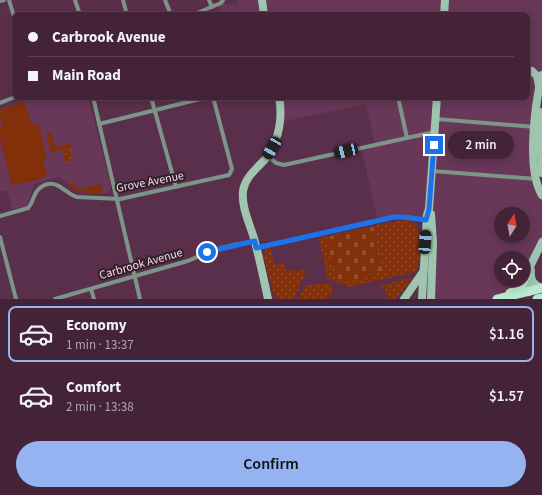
<!DOCTYPE html>
<meta charset="utf-8">
<style>
body{margin:0;font-family:"Source Sans 3",sans-serif;background:#4b2b41;color:#f1f3f6;height:100vh;display:flex;flex-direction:column;font-size:15px;white-space:nowrap}
*{box-sizing:border-box;margin:0}
p{font-size:13px;color:#afa4ae}
.icon{flex:none;width:22px;height:22px;fill:none;stroke:currentColor;stroke-width:2;stroke-linecap:round;stroke-linejoin:round}
.map{position:relative;height:299px;overflow:hidden}
.sheet{display:flex;flex-direction:column;background:#442339;flex:1}
.sheet>*{flex:none}
.banner{position:absolute;left:12px;top:12px;width:518px;height:88px;border-radius:8px;box-shadow:0 2px 10px #0003,0 0 0 1px #5c4053;display:grid;align-content:center;height:88px;padding:0 16px;background:#442339}
.needle{width:26px;rotate:11deg}
.tools{position:absolute;left:494px;top:207px;display:grid;gap:8px}
.tools a{display:grid;place-items:center;width:36px;height:36px;border-radius:50%;background:#442339;box-shadow:0 2px 10px #0003,0 0 0 1px #5c4053;font-size:20px}
.end{position:absolute;width:18px;height:18px;margin:-9px;border:5px solid #1a73e8;background:#fff;box-shadow:0 0 0 2px #fff}
.from{border-radius:50%}
.bubble{position:absolute;height:28px;border-radius:14px;background:#442339;box-shadow:0 2px 10px #0003,0 0 0 1px #5c4053;font-size:13px;font-weight:600;line-height:28px;text-align:center}
.car{position:absolute;width:12px;height:24px;margin:-12px -6px;border-radius:5px;box-shadow:0 0 3px 1px #0007;background:linear-gradient(#222 24%,#8ab4d8 0 40%,#222 0 76%,#8ab4d8 0 86%,#222 0)}
.banner b{display:flex;align-items:center;gap:14px;height:38px;font-size:15px}
.banner b+b{border-top:1px solid #5c4053}
.banner i{width:10px;height:10px;background:#f1f3f6}
ul{padding:7px 0 0;list-style:none}
li{display:flex;align-items:center;gap:12px;height:56px;margin:0 8px 6px;padding:0 8px;border:2px solid transparent;border-radius:8px}
li div{flex:1}
li b{display:block;font-size:15px}
li em{font-style:normal;font-weight:600}
li.active{border-color:#95b2f1}
li>.icon{width:36px;height:36px;stroke-width:1.5}
.primary-button{display:flex;gap:8px;margin-top:auto;padding:8px 16px}
.primary-button a{flex:1;height:46px;border-radius:24px;background:#95b2f1;color:#111;font-size:16px;font-weight:600;line-height:46px;text-align:center}
.map>svg:first-child{display:block}
.built{fill:#693758;fill-rule:evenodd}
.grass{fill:url(#grass-dots)}
.cemetery{fill:url(#cemetery-stones)}
.green{fill:#82300a}
.lines{fill:none;stroke-linecap:round;stroke-linejoin:round}
.street{stroke:#7d9588;stroke-width:4}
.secondary{stroke:#9fc5b0;stroke-width:8}
.primary{stroke:#b8eacf;stroke-width:9}
.route{stroke:#1a73e8;stroke-width:5}
.labels{text-anchor:middle;dominant-baseline:central;stroke-width:4;stroke-linejoin:round;paint-order:stroke}
.street-label{font-size:12px;fill:#f6daeb;stroke:#33202c}
</style>
<div class="map">
<svg width="542" height="299" viewBox="0 0 542 299">
<defs>
<pattern id="grass-dots" width="8" height="8" patternUnits="userSpaceOnUse"><rect width="8" height="8" fill="#82300a"/><path d="M2 2h.1M6 6h.1" fill="none" stroke="#944d2e" stroke-width="1.8" stroke-linecap="round"/></pattern>
<pattern id="cemetery-stones" width="16" height="16" patternUnits="userSpaceOnUse"><rect width="16" height="16" fill="#82300a"/><path d="M2 7V4a2 2 0 0 1 4 0v3zM10 15v-3a2 2 0 0 1 4 0v3z" fill="#944d2e"/></pattern>
</defs>
<rect width="100%" height="100%" fill="#5a2f4c"/>
<!-- built -->
<g class="built">
<path d="M223,0l3,4 12,1 -1,-5h305v75l-8,62 8,58v47l-16,38 -29,19h-75l4,-79 -22,-3 -26,3 -17,-72 14,-4 -9,-40 -86,18 -1,-25h248v-82h-307l-3,-10zM501,214h22v22h-22zM501,258h22v22h-22z"/>
<path d="M32,97h56l23,90 -2,5 -5,2 -22,-1 -8,-3 -15,-13 -25,7 -7,22 -15,3 -5,-19 -7,2v-83z"/>
</g>
<!-- grass -->
<g class="grass">
<path d="M71,147v14l-6,2 -3,-13z"/>
<path d="M401,220l12,1 7,13 -2,35 -7,4 -62,14 -22,-9 -8,-40z"/>
<path d="M271,248l3,17 10,-2 2,8 8,-2 1,2 12,-2 -13,30h-15l-5,-4 -11,-40 3,-6z"/>
<path d="M413,277l-17,22h-9v-4l-2,1v-3l1,-2v-2l-5,-1 -1,-2z"/>
<path d="M323,283l9,1 1,12h-5l1,3h-31l7,-13z"/>
</g>
<!-- cemetery -->
<path class="cemetery" d="M374,227l8,43 -36,14 -8,-5 -4,-7 -8,-35z"/>
<!-- green -->
<g class="green">
<path d="M24,101l8,24 6,-2 9,35 -4,1 4,16 -5,4 -30,6 -12,-47v-12l3,-1 -3,-8v-7z"/>
<path d="M51,132l4,15 15,-4 1,4 -20,5 -5,-18z"/>
<path d="M75,183l3,7 23,-6 2,10c-14,-1 -25,0 -35,-9z"/>
</g>
<g class="lines">
<!-- street -->
<g class="street">
<path d="M9,0l6,20"/>
<path d="M75,0l5,15"/>
<path d="M123,0l4,15"/>
<path d="M165,0l6,15"/>
<path d="M209,0l3,7"/>
<path d="M0,1l4,-1"/>
<path d="M192,15l29,-12 2,-3"/>
<path d="M93,97l47,202"/>
<path d="M151,97l25,90"/>
<path d="M398,97l9,41"/>
<path d="M0,103l15,-6"/>
<path d="M436,119l99,8"/>
<path d="M99,124l109,-27"/>
<path d="M268,156l8,7 8,2 150,-33"/>
<path d="M432,171l105,8"/>
<path d="M0,216l28,-8c5,-5 5,-12 9,-17 3,-4 6,-6 11,-7 12,-2 18,10 29,13l43,2 109,-24 3,-6 -19,-72"/>
<path d="M0,237l16,62"/>
<path d="M257,248l137,-31h10l22,3"/>
<path d="M91,289l3,10"/>
<path d="M55,299l129,-37c9,-2 16,-7 24,-10 15,-6 31,-8 47,-11"/>
</g>
<!-- secondary -->
<g class="secondary">
<path d="M262,0l2,15"/>
<path d="M444,15l1,-15"/>
<path d="M532,71l5,5 2,10"/>
<path d="M542,75c-7,28 -16,95 0,120"/>
<path d="M542,112l-2,25 2,36"/>
<path d="M431,214l2,29 -2,56"/>
<path d="M531,271c-1,9 2,14 11,17"/>
<path d="M529,292c-7,-17 6,-34 13,-50"/>
<path d="M268,299c-4,-19 -8,-38 -13,-57 -4,-16 -14,-34 -12,-51 2,-15 16,-24 25,-35 11,-17 15,-39 11,-59"/>
<path d="M404,299l19,-27"/>
<path d="M422,299l5,-84 2,-6 8,-112"/>
</g>
<!-- primary -->
<g class="primary">
<path d="M510,293l10,-5 7,-14"/>
<path d="M497,299l45,-11"/>
<path d="M537,299l5,-1"/>
</g>
</g>
<g class="lines">
<!-- route -->
<path class="route" d="M207,252l48,-11 1,7 138,-31h10l22,3 3,-11 5,-64"/>
</g>
<g class="labels">
<!-- street labels -->
<g class="street-label">
<text transform="translate(150 182) rotate(-11)">Grove Avenue</text>
<text transform="translate(141 264) rotate(-16)">Carbrook Avenue</text>
</g>
</g>
</svg>
<div class="tools">
<a><svg class="needle" viewBox="-14 -14 28 28"><path d="M0-13l5 13h-10z" fill="#e53935"/><path d="M0 13l5-13h-10z" fill="#afa4ae"/></svg></a>
<a><svg class="icon" aria-label="locate" viewBox="0 0 24 24"><circle cx="12" cy="12" r="6"/><path d="M12 2v4M12 18v4M2 12h4M18 12h4"/></svg></a>
</div>
<i class="end from" style="left:207px;top:252px"></i>
<i class="end" style="left:434px;top:145px"></i>
<div class="bubble" style="left:448px;top:131px;width:66px">2 min</div>
<i class="car" style="left:272px;top:148px;rotate:210deg"></i>
<i class="car" style="left:346px;top:151px;rotate:257deg"></i>
<i class="car" style="left:425px;top:242px;rotate:4deg"></i>
<div class="banner">
<b><i class="from"></i>Carbrook Avenue</b>
<b><i></i>Main Road</b>
</div>
</div>
<section class="sheet">
<ul>
<li class="active"><svg class="icon" aria-label="car" viewBox="0 0 24 24"><path d="M5 17H2v-5l4-1 3-4h7l3 4 3 1v5h-3M9 17h6M6 11h13"/><circle cx="7" cy="17" r="2"/><circle cx="17" cy="17" r="2"/></svg><div><b>Economy</b><p>1 min · 13:37</p></div><em>$1.16</em></li>
<li><svg class="icon" aria-label="car" viewBox="0 0 24 24"><path d="M5 17H2v-5l4-1 3-4h7l3 4 3 1v5h-3M9 17h6M6 11h13"/><circle cx="7" cy="17" r="2"/><circle cx="17" cy="17" r="2"/></svg><div><b>Comfort</b><p>2 min · 13:38</p></div><em>$1.57</em></li>
</ul>
<div class="primary-button"><a>Confirm</a></div>
</section>
